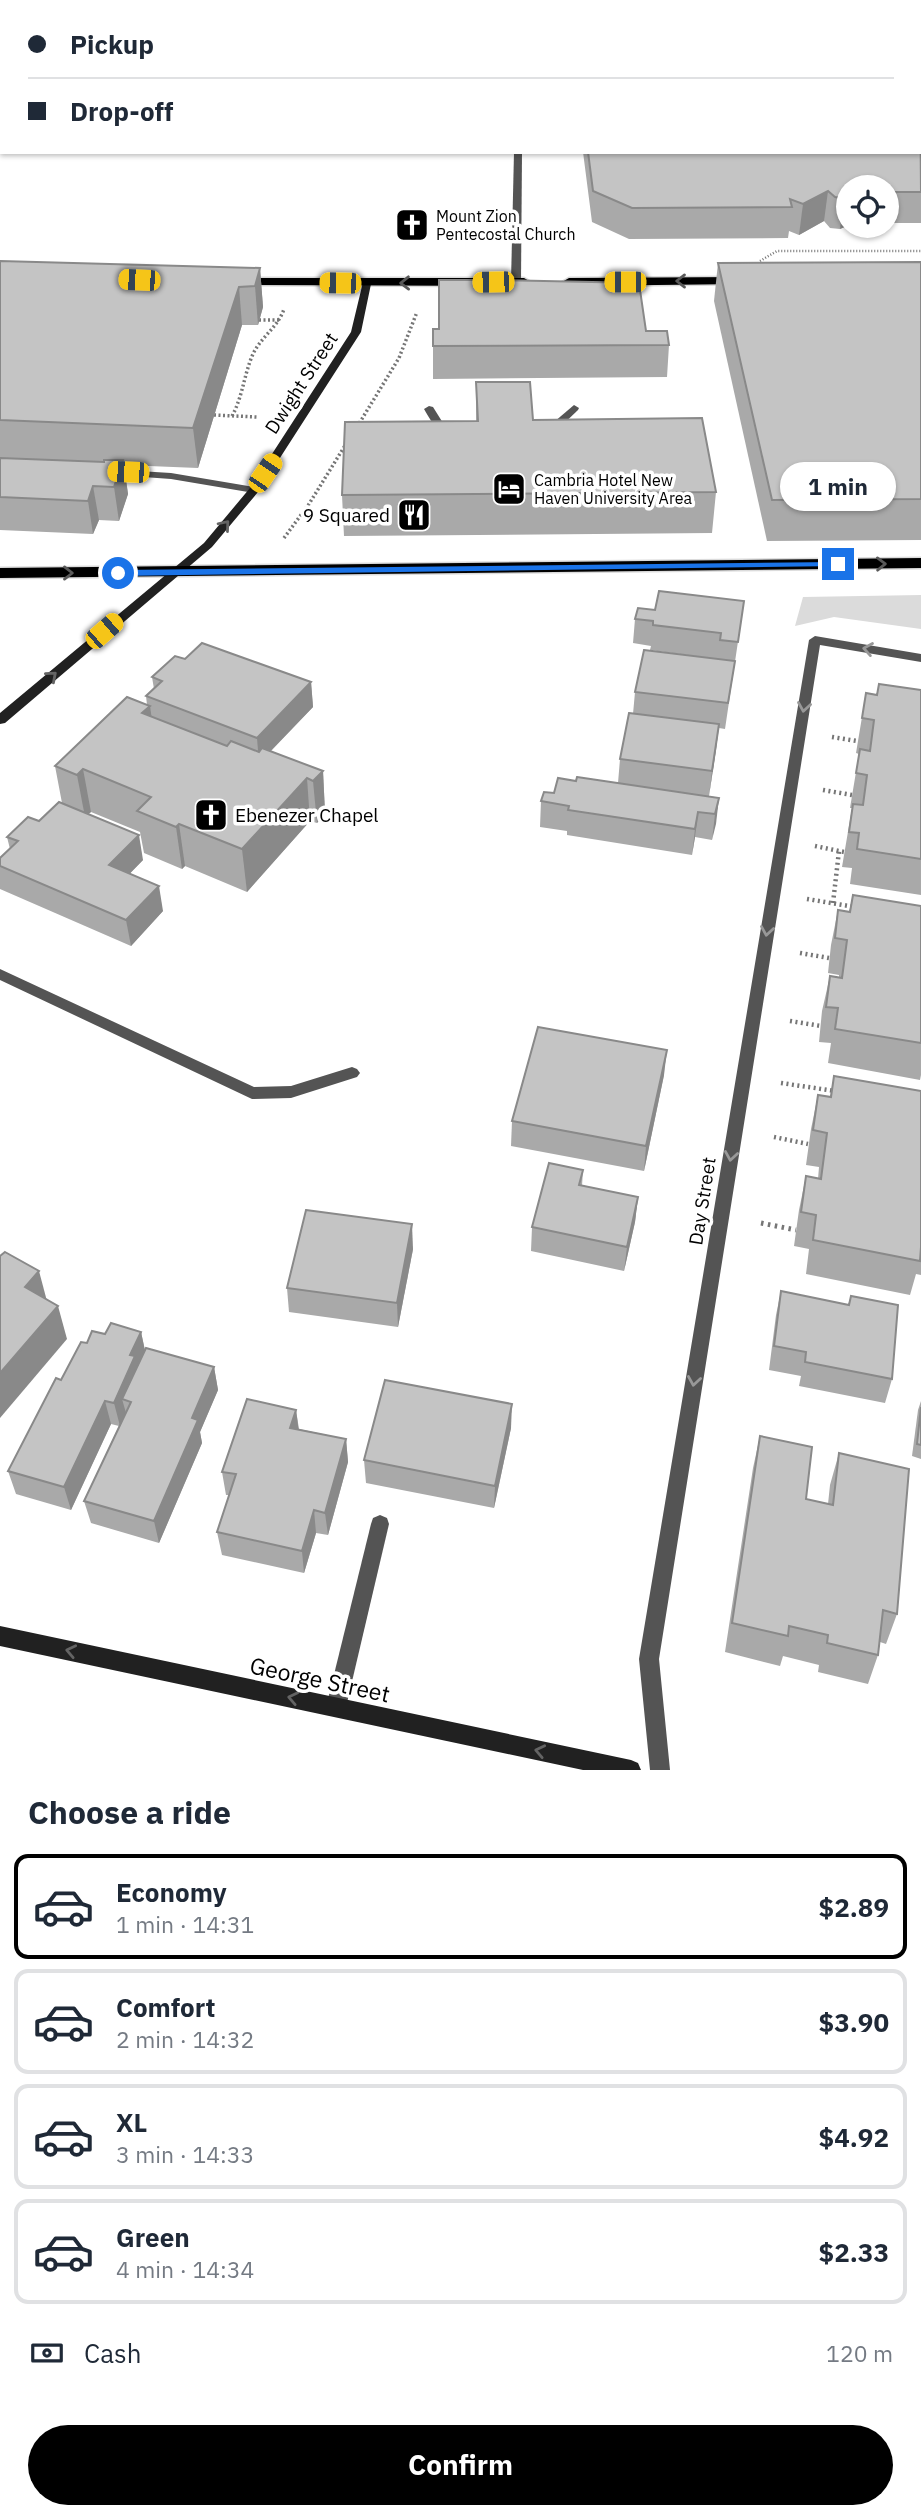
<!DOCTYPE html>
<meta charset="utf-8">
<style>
body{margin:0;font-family:"IBM Plex Sans",sans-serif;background:#f2f2f3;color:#1f2937;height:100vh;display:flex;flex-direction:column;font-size:26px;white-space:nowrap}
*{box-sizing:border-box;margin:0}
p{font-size:23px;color:#747a83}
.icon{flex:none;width:38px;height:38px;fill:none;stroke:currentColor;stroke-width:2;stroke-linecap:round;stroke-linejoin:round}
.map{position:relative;height:1770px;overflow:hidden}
.details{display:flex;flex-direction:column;background:#fff;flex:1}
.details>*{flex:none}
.hud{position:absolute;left:0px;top:0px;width:922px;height:154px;box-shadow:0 2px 5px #0004;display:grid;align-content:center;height:154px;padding:0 28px;background:#fff}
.controls{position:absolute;left:836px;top:175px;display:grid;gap:14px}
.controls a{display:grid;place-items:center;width:63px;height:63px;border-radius:50%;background:#fff;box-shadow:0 2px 5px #0004;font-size:35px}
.end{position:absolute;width:32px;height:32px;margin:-16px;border:9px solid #1a73e8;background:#fff;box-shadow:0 0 0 4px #fff}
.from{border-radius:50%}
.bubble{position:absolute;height:49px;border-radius:24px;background:#fff;box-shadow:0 2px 5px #0004;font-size:23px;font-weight:700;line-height:49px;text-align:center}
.car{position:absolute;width:21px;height:42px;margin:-21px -10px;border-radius:9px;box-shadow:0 0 5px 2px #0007;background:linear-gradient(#f5c518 24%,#345 0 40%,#f5c518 0 76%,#345 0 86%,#f5c518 0)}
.hud b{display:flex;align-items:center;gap:24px;height:66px;font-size:26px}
.hud b+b{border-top:2px solid #e0e1e3}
.hud i{width:18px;height:18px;background:#1f2937}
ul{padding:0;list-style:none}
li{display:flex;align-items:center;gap:21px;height:105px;margin:0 14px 10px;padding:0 14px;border:4px solid #e0e1e3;border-radius:14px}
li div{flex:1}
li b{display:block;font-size:26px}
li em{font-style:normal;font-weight:700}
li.selected{border-color:#000}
li>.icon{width:63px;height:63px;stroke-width:1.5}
h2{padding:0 28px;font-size:32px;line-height:84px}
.pay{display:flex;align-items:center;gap:18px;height:77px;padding:0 28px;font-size:26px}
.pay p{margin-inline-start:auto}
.cta{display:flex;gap:14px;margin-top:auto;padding:14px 28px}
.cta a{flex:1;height:80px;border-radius:42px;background:#000;color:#fff;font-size:28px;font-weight:700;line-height:80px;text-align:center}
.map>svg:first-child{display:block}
.green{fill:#dbdbdb}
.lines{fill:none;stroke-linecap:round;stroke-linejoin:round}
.trunk-casing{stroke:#dbdbdb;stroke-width:3}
.path-far3{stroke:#767676;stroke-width:2.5;stroke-dasharray:1 2;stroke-linecap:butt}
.path-far2{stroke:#767676;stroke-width:3.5;stroke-dasharray:2 2.5;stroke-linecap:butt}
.path-far1{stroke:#767676;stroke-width:4.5;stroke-dasharray:2 3.5;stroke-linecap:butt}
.path{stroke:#767676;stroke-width:5;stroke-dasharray:2.5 4.5;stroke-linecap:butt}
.service{fill:#545454;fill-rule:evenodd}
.minor{fill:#545454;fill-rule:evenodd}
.secondary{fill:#212121;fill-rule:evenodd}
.trunk{fill:#000;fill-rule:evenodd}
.wall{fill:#a9a9a9}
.shaded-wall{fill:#898989}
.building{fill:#c4c4c4;stroke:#898989;stroke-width:2}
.oneway{stroke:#595959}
.oneway2{stroke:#646464}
.oneway3{stroke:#989898}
.route{fill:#1a73e8}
.labels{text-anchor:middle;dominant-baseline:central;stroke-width:7;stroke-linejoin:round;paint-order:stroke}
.far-poi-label{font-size:16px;fill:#000;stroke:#fff;text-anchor:start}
.street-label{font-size:19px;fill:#000;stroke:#fff}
.poi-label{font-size:19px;fill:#000;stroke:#fff;text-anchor:end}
.near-street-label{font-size:23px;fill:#000;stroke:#fff}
</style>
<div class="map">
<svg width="921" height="1770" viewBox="0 0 921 1770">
<rect width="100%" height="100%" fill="#fff"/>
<!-- green -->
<path class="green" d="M921,595v34l-87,-12 -39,9 8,-29z"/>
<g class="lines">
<defs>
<g id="trunk">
<path d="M741,277l7,4 -2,3 -177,2 -7,-4 7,-4z"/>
<path d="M236,278h288l7,4 -7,4 -293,-1v-6z"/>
<path d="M921,558v10l-921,10v-10z"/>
</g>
</defs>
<!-- trunk casing -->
<use href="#trunk" class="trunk-casing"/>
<!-- path-far3 -->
<path class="path-far3" d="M760,261l17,-10h144"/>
<!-- path-far2 -->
<g class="path-far2">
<path d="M259,320h22"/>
<path d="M214,415l43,2"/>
<path d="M232,416c11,-20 12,-42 21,-62 8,-17 25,-27 31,-45"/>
<path d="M357,427l42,-69 18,-46"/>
<path d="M284,538l25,-34 37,-60"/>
</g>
<!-- path-far1 -->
<g class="path-far1">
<path d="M832,737l25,4"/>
<path d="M823,790l29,5"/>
<path d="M815,846l29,6"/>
<path d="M807,899l48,8"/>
<path d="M833,903l6,-52"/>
<path d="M800,953l29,5"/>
<path d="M790,1021l31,5"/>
<path d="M781,1083l54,8"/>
<path d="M774,1137l34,7"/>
</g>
<!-- path -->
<path class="path" d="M761,1223l35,7"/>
<!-- service -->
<g class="service">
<path d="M574,405l5,3 -1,2 -23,22h-8v-4z"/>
<path d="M429,406l4,1 10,16 12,8v4c-16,1 -24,-14 -31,-26z"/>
<path d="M106,469l65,4 83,14 6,3 -6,3 -83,-14 -69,-5v-4z"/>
<path d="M0,969l254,118 37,-1 61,-19 5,2 3,4 -3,4 -66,21 -39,1 -252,-119z"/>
<path d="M380,1515l7,3 2,6 -43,183 -3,7 -7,3 -7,-3 -3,-7 45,-183 2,-6z"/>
</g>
<!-- minor -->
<g class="minor">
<path d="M138,0h8l1,2h-8z"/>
<path d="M219,0h41l-44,2z"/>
<rect x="512" y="0" width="8" height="2"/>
<rect x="0" y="10" width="2" height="4"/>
<path d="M514,152h8l-1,130 -5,3 -5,-3z"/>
<path d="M815,636l106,18v8l-101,-17 -161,1014 11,111h-20l-11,-111 170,-1019z"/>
</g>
<!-- secondary -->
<g class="secondary">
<path d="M363,282l8,2 -10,48 -103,160 -46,55 -207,176 -5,1v-11l204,-170 46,-55 101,-156z"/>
<path d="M0,1626l631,134 7,3 3,7h-58l-583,-124z"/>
</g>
<!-- trunk -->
<use href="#trunk" class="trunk"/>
</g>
<!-- wall -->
<g class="wall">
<rect x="285" y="0" width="200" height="2"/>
<path d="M688,0h42l-1,2h-41z"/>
<path d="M921,78v145h-34v-36h-38v38l-9,4 -10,-1 -6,-7 -25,14 -10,-4 -1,7 -159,1 -37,-17 -9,-70h337z"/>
<path d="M0,261l260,7 3,39 -5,18h-16l-44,143 -74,-3 4,29 -9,27 -20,-1 -6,14 -93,-4z"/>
<path d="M921,262v278l-154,1 -53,-240 4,-38z"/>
<path d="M479,284l167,47 23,14 -2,32 -234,2v-50h6z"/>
<path d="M476,382l57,38 183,72 -4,41 -368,3 -2,-41 134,-74z"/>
<path d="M744,601l-19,128 -6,-1 -10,68 10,2 -7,42 -17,-3 -3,18 -125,-20v-4l-27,-4 1,-26 13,-8 22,-12 42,2 2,-24 13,-45 2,-22 83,-33 -68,-9 1,-4 -18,-3 2,-24 20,-9z"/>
<path d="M185,659l126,23 2,25 -42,44 52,20 2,42 -8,10 -7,-2 -63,71 -62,-26 -3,3 -38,-16 -4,-21 -49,-20 -3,2 55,46 -13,13 33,38 -32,35 -131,-57v-31l10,-9 -3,-12 32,-16 23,-18 -7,-37 92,-61 -1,-9 8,-7 -2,-12z"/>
<path d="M879,684l42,6v205l-71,-11 2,-16 -10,-1 10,-59h-2l9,-54 -3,-1 10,-60 11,2z"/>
<path d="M853,895l68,11v169l-1,5 -92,-17 3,-20 -12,-1 3,-31 8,-35 9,1v-2l-11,-2 3,-28 7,-35 11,2z"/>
<path d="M664,1075l-20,96 -133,-25 1,-25z"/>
<path d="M834,1076l87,15v184l-5,-1 -6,21 -104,-21 3,-25 -15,-3 5,-36 7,-34 12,3 1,-12 -13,-2 5,-36 7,-34 12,2z"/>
<path d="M583,1170l-1,16 56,11 -3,25 -11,49 -93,-20 1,-24z"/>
<path d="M413,1249l-15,78 -109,-15 -2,-24z"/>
<path d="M781,1291l67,14 3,-9 41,83 -7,24 -86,-17 2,-10 -32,-6 7,-55z"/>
<path d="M141,1332l4,18 69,17 4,23 -18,42 2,11 -43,100 -68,-20 -7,-22 35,-75 -8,-2 -40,86 -55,-16 -8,-23 53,-91 26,-37 18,-9z"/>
<path d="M921,1401v58l-9,-3 6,-46z"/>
<path d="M296,1410l3,19 47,10 2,23 -20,73 -12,-2 -12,40 -82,-18 -5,-23 12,-37h-3l-4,-23z"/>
<path d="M511,1428l-17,80 -128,-25 -2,-23z"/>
<path d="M760,1436l46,63 22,5 2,-19 9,-32 58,161 -11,30 -6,-2 -2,13 -10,29 -50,-12 1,-7 -36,-9 -3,10 -55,-14 28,-184z"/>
</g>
<!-- shaded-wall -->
<g class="shaded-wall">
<path d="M828,191l-4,30 -25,14 4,-31z"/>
<path d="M849,196v29l-9,4 4,-31z"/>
<path d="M260,268l3,39 -5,18 -3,-39z"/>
<path d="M239,287l3,38 -44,143 -5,-40z"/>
<path d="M123,460l5,34 -9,27 -5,-34z"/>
<path d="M93,486l6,34 -6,14 -5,-33z"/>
<path d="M311,682l2,25 -54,56 -2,-25z"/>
<path d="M150,706l6,42 -14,-35z"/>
<path d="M719,724l-3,26 -7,46 3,-25z"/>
<path d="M83,769l8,43 -6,5 -8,-42z"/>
<path d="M323,771l2,42 -8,10 -4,-42z"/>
<path d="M307,778l3,43 -63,71 -5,-43z"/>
<path d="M719,798l-3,26 -4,16 3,-26z"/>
<path d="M698,812l-3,25 -3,18 3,-26z"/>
<path d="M179,824l6,42 -3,3 -6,-42z"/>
<path d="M139,835l4,25 -29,30 -5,-25z"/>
<path d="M159,886l4,25 -32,35 -5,-26z"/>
<path d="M667,1050l-3,25 -20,96 2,-25z"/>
<path d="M638,1197l-3,25 -11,49 3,-24z"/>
<path d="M412,1224l1,25 -15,78 -1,-24z"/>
<path d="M39,1271l9,34 -23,-18z"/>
<path d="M58,1306l9,33 -67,79v-45z"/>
<path d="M141,1332l5,24 -24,43 4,14 -6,13 -6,-23 16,-48z"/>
<path d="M214,1367l4,23 -18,42 2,11 -43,100 -5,-22 38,-103z"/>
<path d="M105,1401l6,23 -40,86 -7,-23z"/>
<path d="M512,1404l-1,24 -17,80 1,-22z"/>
<path d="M296,1410l3,23 -9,-5z"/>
<path d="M346,1439l2,23 -20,73 -3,-22z"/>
<path d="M314,1510l2,23 -12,40 -2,-22z"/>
</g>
<!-- building -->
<g class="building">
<path d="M286,0h181l1,2h-182z"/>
<path d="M601,0h35l1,2h-35z"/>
<rect x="647" y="0" width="35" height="2"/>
<path d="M920,78l1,114h-34v-5h-38v9l-5,2 -9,-1 -7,-6 -25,13 -13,-5 2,8 -160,1 -39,-17 -5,-39h332z"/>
<path d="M0,261l260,7 -5,18 -16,1 -46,141 -193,-8z"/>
<path d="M921,262v237l-149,1 -54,-237z"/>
<path d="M439,280h40v4l20,-1 -1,-3 141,3 7,48h21l2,14 -236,1v-17h6z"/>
<path d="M476,382h54l3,38 169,-2 14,74 -374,3 3,-73 133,-1z"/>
<path d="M0,458l104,4v-2h19l-9,27 -21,-1 -5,15 -88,-4z"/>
<path d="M659,591l85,10 -6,41 -18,-2 1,-7 -68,-8v-4l-18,-2 3,-11 17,2z"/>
<path d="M202,643l109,39 -54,56 -111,-42 16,-15 -10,-4 23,-21 10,3z"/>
<path d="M644,650l91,11 -7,42 -93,-11z"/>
<path d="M879,684l42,6v169l-64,-10 2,-16 -10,-1 4,-28 10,1 4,-30 -11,-2 4,-24 10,2 4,-31 -12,-2 4,-25 11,2z"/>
<path d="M127,697l23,9 -8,7 85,33 4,-5 28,11 3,-4 61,23 -10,10 -6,-3 -65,71 -63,-25 -3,3 -39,-16 14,-14 -68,-28 -6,6 -22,-9z"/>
<path d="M629,713l90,11 -7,47 -92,-12z"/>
<path d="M577,777l142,21 -4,16 -17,-2 -3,17 -127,-19 1,-4 -28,-5 3,-9 10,1 4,-15 18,3z"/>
<path d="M59,802l80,33 -30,30 50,21 -33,34 -126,-54v-8l18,-17 -11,-4 21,-20 11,4z"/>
<path d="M853,895l68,11v137l-86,-14 3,-21 -12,-1 4,-31 12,2 5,-38 -12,-2 3,-28 12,2z"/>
<path d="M538,1027l129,23 -21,96 -134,-25z"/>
<path d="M834,1076l87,15v156l-1,14 -107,-21 3,-25 -15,-3 5,-36 15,3 6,-46 -14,-3 5,-35 13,2z"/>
<path d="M549,1163l34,7 -4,15 59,12 -11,50 -95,-20z"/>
<path d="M306,1210l106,14 -15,79 -110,-15z"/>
<path d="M5,1252l34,19 -14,16 33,19 -58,67v-117z"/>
<path d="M781,1291l68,14 2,-9 47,9 -6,74 -87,-17 1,-10 -32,-6z"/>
<path d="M111,1323l30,9 -11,23 5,1 -21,47 -9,-2 -41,86 -56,-16 48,-93 5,2 20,-38 6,1 5,-12 13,3z"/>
<path d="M146,1348l68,19 -22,51 6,2 -44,101 -70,-20 47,-99 -9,-3z"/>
<path d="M385,1380l127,24 -17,82 -131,-26z"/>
<path d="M247,1399l49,11 -6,18 56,11 -21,74 -11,-3 -12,41 -85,-19 19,-58 -14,-2z"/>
<path d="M921,1407v38l-4,-1z"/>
<path d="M760,1436l52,11 -6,52 27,6 6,-52 70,16 -12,145 -14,-4 -5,45 -51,-12 1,-8 -39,-9 -1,10 -56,-13z"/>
</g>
<!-- one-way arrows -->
<defs><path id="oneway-chevron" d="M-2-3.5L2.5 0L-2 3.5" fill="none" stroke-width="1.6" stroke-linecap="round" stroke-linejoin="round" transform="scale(1.75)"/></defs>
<g class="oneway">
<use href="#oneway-chevron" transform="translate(681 281) rotate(180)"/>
<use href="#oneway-chevron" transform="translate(405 283) rotate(179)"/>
<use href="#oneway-chevron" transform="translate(881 564) rotate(-1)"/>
<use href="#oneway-chevron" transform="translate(68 573)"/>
</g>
<g class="oneway2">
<use href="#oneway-chevron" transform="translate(225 525) rotate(-50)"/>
<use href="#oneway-chevron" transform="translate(52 676) rotate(-41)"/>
<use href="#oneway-chevron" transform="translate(71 1651) rotate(-168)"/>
<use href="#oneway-chevron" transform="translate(293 1698) rotate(-168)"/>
<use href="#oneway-chevron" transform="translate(540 1751) rotate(-168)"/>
</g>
<g class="oneway3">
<use href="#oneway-chevron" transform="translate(868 649) rotate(-170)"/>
<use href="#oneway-chevron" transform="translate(804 707) rotate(99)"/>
<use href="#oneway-chevron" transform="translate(767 931) rotate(99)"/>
<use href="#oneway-chevron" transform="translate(731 1156) rotate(99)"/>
<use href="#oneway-chevron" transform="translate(694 1381) rotate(99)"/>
</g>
<!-- route -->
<path class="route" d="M838,562h3v4l-723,10 -4,-3 4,-3z"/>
<!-- icons -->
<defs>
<symbol id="church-square" viewBox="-11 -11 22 22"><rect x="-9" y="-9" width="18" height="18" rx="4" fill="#000" stroke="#fff"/><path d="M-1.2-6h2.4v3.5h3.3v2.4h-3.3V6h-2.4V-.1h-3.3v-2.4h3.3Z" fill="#fff"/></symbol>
<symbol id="hotel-square" viewBox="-11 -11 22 22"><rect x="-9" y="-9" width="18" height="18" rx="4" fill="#000" stroke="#fff"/><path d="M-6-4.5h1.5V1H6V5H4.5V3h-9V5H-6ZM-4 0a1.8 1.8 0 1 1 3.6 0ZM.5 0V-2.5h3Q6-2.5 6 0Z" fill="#fff"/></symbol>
<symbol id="restaurant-square" viewBox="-11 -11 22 22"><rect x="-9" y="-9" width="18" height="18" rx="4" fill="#000" stroke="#fff"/><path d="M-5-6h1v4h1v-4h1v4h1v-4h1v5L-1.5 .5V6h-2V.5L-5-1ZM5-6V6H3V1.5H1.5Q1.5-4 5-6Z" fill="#fff"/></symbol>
</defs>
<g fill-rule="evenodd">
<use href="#church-square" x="393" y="206" width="38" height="38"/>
<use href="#hotel-square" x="490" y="470" width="38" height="38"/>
<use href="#restaurant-square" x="395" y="496" width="38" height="38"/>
<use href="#church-square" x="192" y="796" width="38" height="38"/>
</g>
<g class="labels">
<!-- far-poi labels -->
<g class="far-poi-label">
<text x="436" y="216">Mount Zion<tspan x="436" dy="18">Pentecostal Church</tspan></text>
<text x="534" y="480">Cambria Hotel New<tspan x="534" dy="18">Haven University Area</tspan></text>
</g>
<!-- street labels -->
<g class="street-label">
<text transform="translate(301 383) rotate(-57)">Dwight Street</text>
<text transform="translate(702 1201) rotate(-81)">Day Street</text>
</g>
<!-- poi labels -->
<g class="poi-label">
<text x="390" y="515">9 Squared</text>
<text x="235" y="815" text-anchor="start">Ebenezer Chapel</text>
</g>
<!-- near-street labels -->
<g class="near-street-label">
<text transform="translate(320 1679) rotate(12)">George Street</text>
</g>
</g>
</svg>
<div class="controls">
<a><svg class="icon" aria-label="locate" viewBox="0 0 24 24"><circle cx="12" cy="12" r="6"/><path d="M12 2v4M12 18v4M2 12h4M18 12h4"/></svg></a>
</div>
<i class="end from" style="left:118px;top:573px"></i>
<i class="end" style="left:838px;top:564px"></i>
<div class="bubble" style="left:780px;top:462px;width:116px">1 min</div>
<i class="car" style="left:139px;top:280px;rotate:272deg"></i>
<i class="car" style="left:493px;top:282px;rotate:269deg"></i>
<i class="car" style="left:625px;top:282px;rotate:270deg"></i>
<i class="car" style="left:340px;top:283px;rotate:271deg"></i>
<i class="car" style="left:128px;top:472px;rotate:272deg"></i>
<i class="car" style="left:265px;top:473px;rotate:34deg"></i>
<i class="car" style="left:104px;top:631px;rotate:49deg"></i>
<div class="hud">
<b><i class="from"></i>Pickup</b>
<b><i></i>Drop-off</b>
</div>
</div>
<section class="details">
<h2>Choose a ride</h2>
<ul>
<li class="selected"><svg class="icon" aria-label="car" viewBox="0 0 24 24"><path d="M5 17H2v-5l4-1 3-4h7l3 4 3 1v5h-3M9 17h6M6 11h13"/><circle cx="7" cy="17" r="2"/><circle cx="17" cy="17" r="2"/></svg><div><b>Economy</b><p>1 min · 14:31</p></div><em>$2.89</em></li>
<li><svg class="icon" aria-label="car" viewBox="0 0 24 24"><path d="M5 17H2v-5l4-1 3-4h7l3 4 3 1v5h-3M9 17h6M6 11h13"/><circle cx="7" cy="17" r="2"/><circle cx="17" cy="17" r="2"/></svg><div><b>Comfort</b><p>2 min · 14:32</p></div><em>$3.90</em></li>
<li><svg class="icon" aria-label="car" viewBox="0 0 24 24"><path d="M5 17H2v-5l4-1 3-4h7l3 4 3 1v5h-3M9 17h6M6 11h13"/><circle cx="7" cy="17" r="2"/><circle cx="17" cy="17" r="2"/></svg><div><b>XL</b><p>3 min · 14:33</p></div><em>$4.92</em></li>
<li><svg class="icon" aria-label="car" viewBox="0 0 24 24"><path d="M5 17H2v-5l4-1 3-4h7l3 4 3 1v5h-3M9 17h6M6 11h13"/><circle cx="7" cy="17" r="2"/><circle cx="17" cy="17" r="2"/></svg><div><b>Green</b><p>4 min · 14:34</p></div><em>$2.33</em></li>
</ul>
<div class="pay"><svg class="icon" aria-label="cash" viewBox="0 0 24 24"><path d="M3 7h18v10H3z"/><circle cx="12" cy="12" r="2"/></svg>Cash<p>120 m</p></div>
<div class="cta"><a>Confirm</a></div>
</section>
